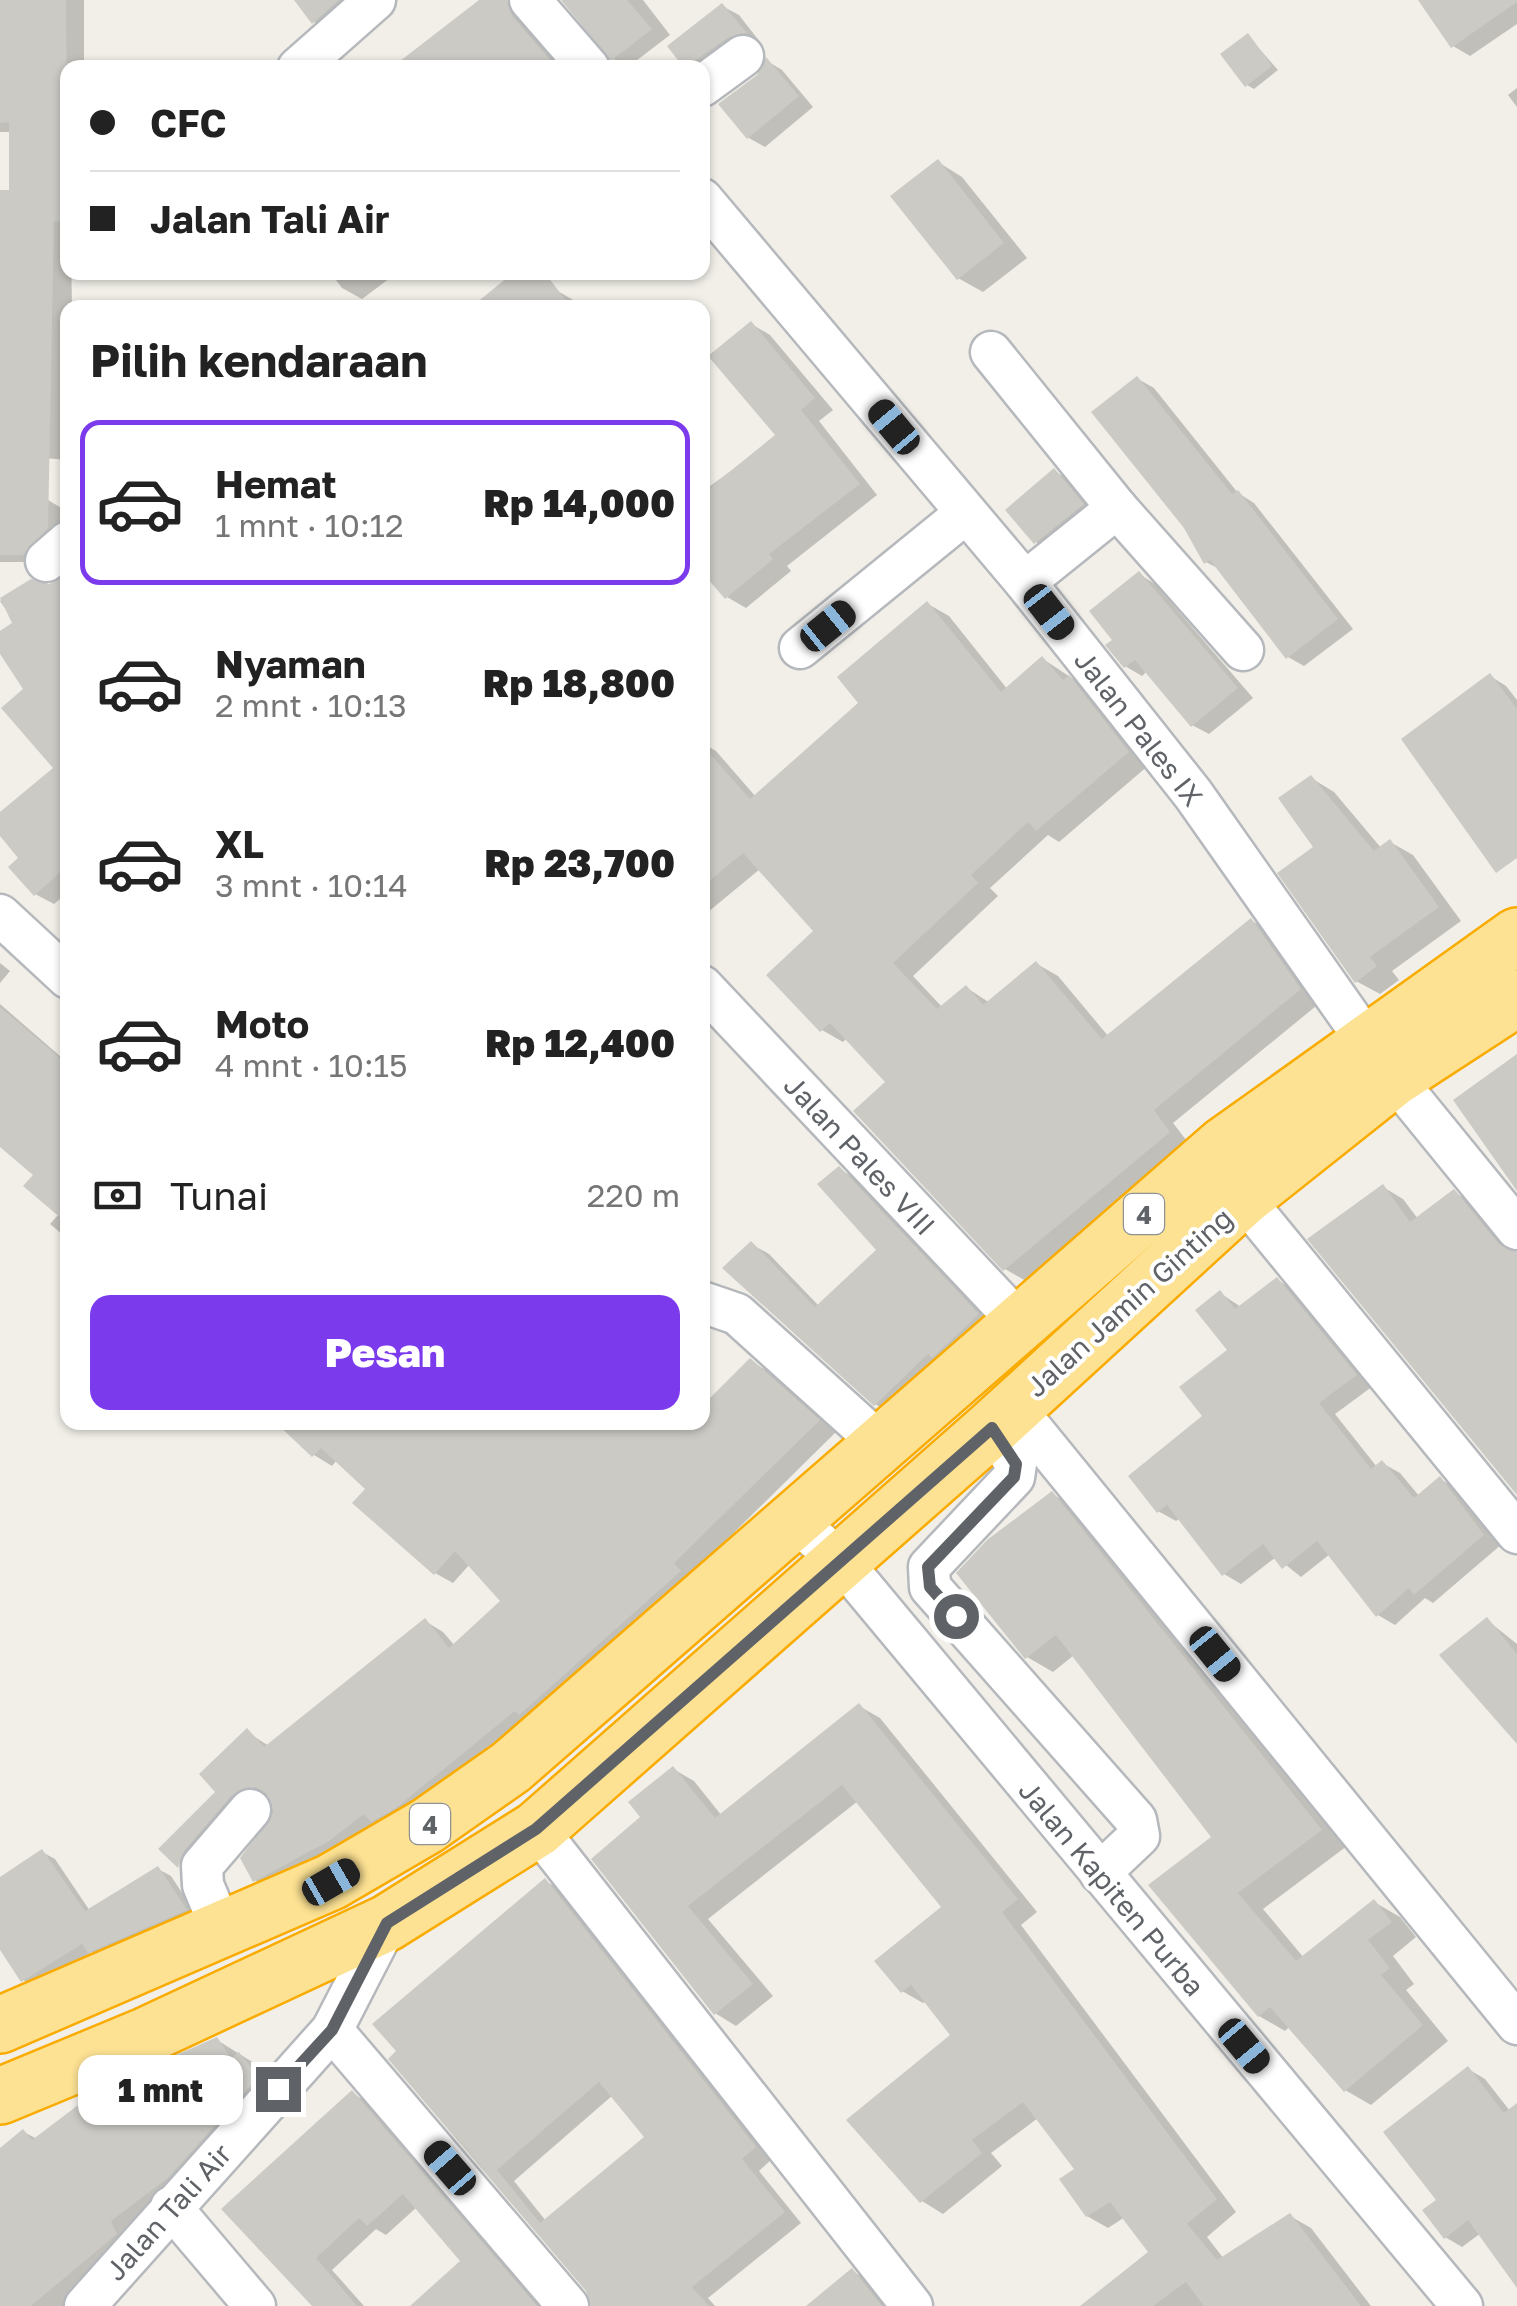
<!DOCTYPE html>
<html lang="id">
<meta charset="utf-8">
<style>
body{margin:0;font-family:"Golos Text",sans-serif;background:#f6f6f6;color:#222;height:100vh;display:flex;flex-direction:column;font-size:38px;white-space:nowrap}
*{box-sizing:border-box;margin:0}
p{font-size:32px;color:#767676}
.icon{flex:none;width:55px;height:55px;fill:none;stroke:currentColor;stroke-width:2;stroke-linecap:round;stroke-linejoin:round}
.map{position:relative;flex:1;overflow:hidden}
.panel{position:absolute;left:60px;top:300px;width:650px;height:1130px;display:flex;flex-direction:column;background:#fff;border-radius:20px;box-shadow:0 2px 8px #0004}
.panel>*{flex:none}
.hud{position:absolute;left:60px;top:60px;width:650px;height:220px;border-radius:20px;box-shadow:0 2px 8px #0004;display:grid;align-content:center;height:220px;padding:0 30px;background:#fff}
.end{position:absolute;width:45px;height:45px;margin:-22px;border:12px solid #5f6368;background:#fff;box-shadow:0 0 0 5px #fff}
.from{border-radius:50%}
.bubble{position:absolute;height:70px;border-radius:20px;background:#fff;box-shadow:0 2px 8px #0004;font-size:32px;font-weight:800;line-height:70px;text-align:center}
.car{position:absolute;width:30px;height:60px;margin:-30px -15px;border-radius:12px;box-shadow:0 0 8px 2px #0007;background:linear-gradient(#222 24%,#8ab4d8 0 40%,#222 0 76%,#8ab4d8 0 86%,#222 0)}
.hud b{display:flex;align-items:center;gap:35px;height:95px;font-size:38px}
.hud b+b{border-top:2px solid #e0e0e0}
.hud i{width:25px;height:25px;background:#222}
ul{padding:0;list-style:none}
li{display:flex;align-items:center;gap:30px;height:165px;margin:0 20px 15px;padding:0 10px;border:5px solid transparent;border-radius:20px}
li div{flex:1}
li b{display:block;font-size:38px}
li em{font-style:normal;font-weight:800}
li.current{border-color:#7c3aed}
li>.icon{width:90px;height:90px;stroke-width:1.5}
h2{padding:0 30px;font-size:45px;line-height:120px}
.pay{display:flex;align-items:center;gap:25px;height:110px;padding:0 30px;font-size:38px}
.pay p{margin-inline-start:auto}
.primary-button{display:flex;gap:20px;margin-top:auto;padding:20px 30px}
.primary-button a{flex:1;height:115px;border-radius:20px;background:#7c3aed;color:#fff;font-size:40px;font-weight:800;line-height:115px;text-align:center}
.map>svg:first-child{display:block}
.shadow{fill:#0003;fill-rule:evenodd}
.building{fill:#cccac5;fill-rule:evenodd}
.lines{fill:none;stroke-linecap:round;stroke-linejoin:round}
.minor-casing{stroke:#b5b8bc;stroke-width:45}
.highway-casing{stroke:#f9ab00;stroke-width:60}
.minor{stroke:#fff;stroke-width:40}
.highway{stroke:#fde293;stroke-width:55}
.route{stroke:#5f6368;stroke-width:12}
.labels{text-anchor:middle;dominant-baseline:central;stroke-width:8;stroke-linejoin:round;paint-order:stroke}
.shield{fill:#fff;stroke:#8f9295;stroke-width:2.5}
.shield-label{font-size:25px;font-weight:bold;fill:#5f6368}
.street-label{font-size:28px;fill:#5f6368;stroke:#fff}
</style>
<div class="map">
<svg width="1517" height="2306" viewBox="0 0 1517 2306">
<rect width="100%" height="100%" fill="#f1efe8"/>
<!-- shadow -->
<g class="shadow">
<path d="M0,0h84v61l29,1 9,6h-54l4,240h-4l-1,152 -67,-6v-262l11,1v-61h-11z"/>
<path d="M297,0h82l-40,36 -25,-14z"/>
<path d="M564,0h79l27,35 -42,32 -15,-8z"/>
<path d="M1423,0h94v24l-47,32 -17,-10z"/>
<path d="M507,2l19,12 39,54h-170z"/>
<path d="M722,6l17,9 21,27 -58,26h-15l-17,-22z"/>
<path d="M1248,36l30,34 -24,19 -7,-4z"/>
<path d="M767,61l15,9 31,37 -48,40 -16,-9 10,-61z"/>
<path d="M1517,88v19l-9,-12z"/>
<path d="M938,162l24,15 65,81 -44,34 -25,-14z"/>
<path d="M330,272h68l-36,27 -20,-11z"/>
<path d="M556,290l19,11 5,7h-44z"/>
<path d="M751,324l19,11 63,75 -14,11 58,74 -90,71 4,5 -45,37 -19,-11 -25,-29v-76l77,-56z"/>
<path d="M1138,379l16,9 84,105 16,10 99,126 -49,37 -16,-9 -65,-86 -17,-9z"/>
<path d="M1054,471l16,9 28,34 -46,38 -16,-10z"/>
<path d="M0,499l48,1 15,9 -1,27 -23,26h-39z"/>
<path d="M1139,574l16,10 98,114 -44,36 -17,-9 -45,-54 -5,5 -17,-10 -9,-26z"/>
<path d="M68,577v315l-14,12 -19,-10 -14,-36 -21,-25v-17l57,-48 -30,-78 -27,-41v-15l16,-10 -16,-23 31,-20 19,6z"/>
<path d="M928,604l21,12 59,74 35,-31 47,31 59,75 -90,77 -11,-7 -58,53 8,8 -85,80 30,32 24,-20 23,15 47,-39 21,12 51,61 143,-116 21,12 48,69 -148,121 17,22 -164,136 -21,-12 -116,-187 -42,-44 -4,4 -21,-12 -6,-99 -56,-62 -58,48v-174l14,8 40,46 106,-94z"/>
<path d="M1490,676l16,10 11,14v151z"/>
<path d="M1311,778l23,14 48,57 8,-7 23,13 48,66 -69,50 7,9 -19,14 -24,-13 -40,-133z"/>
<path d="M0,963l10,8 -10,12z"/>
<path d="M0,1004l68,59v176l-18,-15 9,-10 -23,-39 -36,-31z"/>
<path d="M839,1169l18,10 138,146 -102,89 -18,-10 -124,-160 18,10 50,52 60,-55z"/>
<path d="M1383,1187l20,12 15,20 36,-27 20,12 43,49v239z"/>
<path d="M1277,1280l18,10 78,96 -38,28 42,53 5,-4 18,10 20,24 20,-18 18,10 44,55 -69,59 -8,-5 -30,27 -17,-10 -48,-61 -29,23 -25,-20 -35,27 -17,-10 -44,-56 -4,3 -18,-10 47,-94 26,-67 -11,-57 21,14z"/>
<path d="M751,1361l18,11 67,60 -145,143 -276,242 -142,73 -18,-10 16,-54 1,-28 -10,-2 -65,80 -36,-27 58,-57 28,-60 22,14 156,-125 18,11 12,14 49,-45 -34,-37 -17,19 -18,-10 -67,-84 -31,-29 -5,6 -18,-11 -35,-33h423z"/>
<path d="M1052,1494l26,15 269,337 -84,63 41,49 70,-56 26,15 16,20 -23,19 21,28 -8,6 42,51 -77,64 -26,-15 -55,-64 -5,5 -26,-15 -45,-179 -140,-182 -21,17 -26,-15z"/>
<path d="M1487,1620l30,24v99z"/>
<path d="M859,1706l21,12 157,194 -16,13 215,287 -29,25 17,22 66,-43 21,12 60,78h-287l67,-54 -26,-35 -17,11 -21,-12 -9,-46 -40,-52 -47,35 11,13 -59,48 -21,-13 32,-165 -27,-35 -4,2 -21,-12 42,-83 -86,-107 -150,118 65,77 -37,30 -21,-13 -71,-196 29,-48 21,12 28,35z"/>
<path d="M42,1852l13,7 35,52 68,-42 13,7 27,41 -96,42 -10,-7 -56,35 -13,-7 -23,-34v-55z"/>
<path d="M545,1881l18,10 210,267 -14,13 42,52 -93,75 7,8h-124l-3,-17 -197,-230zM613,2095l35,42 -102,84 -32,-40z"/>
<path d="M217,2040l45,28 18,23 -210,215h-70v-155l24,-19 13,7z"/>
<path d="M1468,2069l17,10 25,32 7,-5v177l-36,-50 -19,14 -17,-10 -6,-36z"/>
<path d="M353,2094l18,10 173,202h-115l35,-45 -47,-54 -31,28 -10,-6 -44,41 32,36h-51l-88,-97z"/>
<path d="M852,2271l18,10 19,25h-80z"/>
</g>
<!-- building -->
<g class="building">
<path d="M0,0h66l2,222 -14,-1 -6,307 -25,27h-23v-365h9v-68l-9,1z"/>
<path d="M294,0h45l-27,24z"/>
<path d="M479,0h28l5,16 45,52h-166z"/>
<path d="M561,0h66l25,29 -41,32z"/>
<path d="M1418,0h99v2l-66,46z"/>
<path d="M722,3l25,30 -18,4 -45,31 -17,-22z"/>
<path d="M1248,33l24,33 -27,21 -25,-33z"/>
<path d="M766,57l33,39 -52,43 -29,-35 39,-29z"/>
<path d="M938,159l66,84 -47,37 -67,-84z"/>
<path d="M514,272h30l28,36h-102z"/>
<path d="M751,321l64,77 -14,12 59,74 -91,70 4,5 -48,40 -23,-27v-78l73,-59 -67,-79z"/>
<path d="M1137,376l95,118 6,-4 100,129 -52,40 -76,-99 -6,4 -20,-36 -93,-116z"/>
<path d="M1054,468l30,36 -50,40 -29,-34z"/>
<path d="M1139,571l99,117 -47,39 -56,-67 -11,8 -19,-23 7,-5 -23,-29z"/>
<path d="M68,574v291l-34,31 -26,-29 10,-9 -18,-22v-24l53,-44 -52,-60 22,-19 -23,-35v-23l12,-8 -12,-25 31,-19 18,5z"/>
<path d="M927,601l74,91 41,-36 21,24 6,-5 60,77 -93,79 -8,-9 -57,53 7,8 -85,80 44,46 29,-24 17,20 53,-44 66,78 149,-121 50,71 -147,121 16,22 -167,139 -150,-160 32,-29 -55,-59 -10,9 -54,-57 47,-44 -70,-78 -41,34v-142l48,54 108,-96 -21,-26z"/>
<path d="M1490,673l27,36v149l-21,15 -95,-134z"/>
<path d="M1311,775l63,76 16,-12 49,68 -69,50 7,9 -22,17 -78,-110 36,-26 -35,-49z"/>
<path d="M0,1007l68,58v159l-45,-38 10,-11 -33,-28z"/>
<path d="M1517,1054v137l-64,-91z"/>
<path d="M839,1166l140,148 -47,44 -4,-4 -54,52 -152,-138 29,-27 64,66 61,-57 -59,-66z"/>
<path d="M1383,1184l27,38 44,-33 45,55 18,8v243l-210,-256z"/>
<path d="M1277,1277l80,98 -38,28 52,66 11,-9 32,38 26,-22 44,59 -70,60 -5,-7 -33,29 -59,-76 -35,28 -19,-25 -41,32 -55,-71 -10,8 -29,-37 74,-60 -23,-29 48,-37 -32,-40 25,-20 15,19z"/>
<path d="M750,1358l70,62 -146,143 7,8 -162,144 -4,-4 -119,97 -25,14 -7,-8 -35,27 -76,41 -13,-24 33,-45 -7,-20 -11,-6 -23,8 -48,56 -6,17 -20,-19 57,-57 -16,-18 48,-46 17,19 161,-129 24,30 51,-47 -45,-50 -21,24 -82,-72 13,-14 -44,-41 -9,9 -37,-35h427v-16z"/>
<path d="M1052,1491l270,339 -84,63 58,68 78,-62 18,23 -24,18 22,28 -9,7 42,50 -79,67 -74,-85 -12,10 -110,-132 63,-48 -155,-202 -31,24 -69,-86 31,-33z"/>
<path d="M1487,1617l30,37v90l-78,-89z"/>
<path d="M859,1703l159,196 -16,13 215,287 -30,25 30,36 73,-47 71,93h-157l-18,-24 -33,24h-73l68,-54 -38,-50 -24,15 -27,-38 15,-10 -51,-67 -51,38 10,13 -62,50 -74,-83 104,-85 -39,-50 -10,8 -27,-32 67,-54 -99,-122 -154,121 65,78 -39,31 -123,-156 49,-42 -12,-15 45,-36 42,52z"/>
<path d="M42,1849l43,62 73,-45 29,44 -99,43 -6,-9 -61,38 -21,-32v-73z"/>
<path d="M545,1878l211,269 -14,12 43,53 -93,75 17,19h-118l-5,-15 -198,-232 8,-8 -24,-27zM599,2082l45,55 -104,86 -43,-53z"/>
<path d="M217,2037l14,21 8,-6 19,25 -90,101 -57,43 6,13 -86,72h-31v-158l23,-19 9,11 66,-50z"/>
<path d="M1468,2066l36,47 13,-10v185l-49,-68 -24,19 -22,-29 14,-10 -53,-68z"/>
<path d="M352,2090l185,216h-127l50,-45 -57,-67 -36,32 -8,-8 -43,40 41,48h-45l-91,-97z"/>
<path d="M852,2268l30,38h-76z"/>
</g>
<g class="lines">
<defs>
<g id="minor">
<path d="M530,0l59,68"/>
<path d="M298,68l77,-68"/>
<path d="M702,86l41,-30"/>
<path d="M702,199l323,383 168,212 173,246"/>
<path d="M991,352l126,156"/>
<path d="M46,561l22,-19"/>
<path d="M1025,582l92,-74 126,142"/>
<path d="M800,648l166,-135"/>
<path d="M0,915l68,63"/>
<path d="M702,986l317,336"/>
<path d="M1394,1078l123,151"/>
<path d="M1243,1198l274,335"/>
<path d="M702,1302l35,12 144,130"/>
<path d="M1014,1407l503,617"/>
<path d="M992,1428l24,36 -2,13 -85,90 1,20 206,233 3,16 -39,37"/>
<path d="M795,1521l46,40 621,745"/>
<path d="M537,1829l375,477"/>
<path d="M223,1933l-20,-48 -1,-19 48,-56"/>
<path d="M332,2030l236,276"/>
<path d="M171,2207l84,99"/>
<path d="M85,2306l247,-276 55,-107"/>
</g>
<g id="highway">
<path d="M0,2025l331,-143 96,-56 84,-59 712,-621 294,-210"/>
<path d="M0,2096l145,-60 242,-113 150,-94 455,-401 251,-230 151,-120 123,-80"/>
</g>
</defs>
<!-- minor casing -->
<use href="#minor" class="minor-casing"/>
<!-- highway casing -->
<use href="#highway" class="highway-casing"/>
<!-- minor -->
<use href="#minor" class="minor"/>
<!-- highway -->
<use href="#highway" class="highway"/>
</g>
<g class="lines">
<!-- route -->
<path class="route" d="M278,2089l54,-59 55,-107 149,-94 456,-401 24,36 -2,13 -86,90 2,20 26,29"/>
</g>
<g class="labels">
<!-- shield labels -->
<g class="shield">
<rect x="1124" y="1194" width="40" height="40" rx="8"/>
<rect x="410" y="1804" width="40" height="40" rx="8"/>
</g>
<g class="shield-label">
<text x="1144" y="1214">4</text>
<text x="430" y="1824">4</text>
</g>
<!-- street labels -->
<g class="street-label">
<text transform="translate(1139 728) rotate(52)">Jalan Pales IX</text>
<text transform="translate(860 1155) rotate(47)">Jalan Pales VIII</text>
<text transform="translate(1129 1302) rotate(-42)">Jalan Jamin Ginting</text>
<text transform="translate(1112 1888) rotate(50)">Jalan Kapiten Purba</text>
<text transform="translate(168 2212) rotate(-48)">Jalan Tali Air</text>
</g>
</g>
</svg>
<i class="end from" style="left:956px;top:1616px"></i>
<i class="end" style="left:278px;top:2089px"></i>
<div class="bubble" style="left:78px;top:2055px;width:165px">1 mnt</div>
<i class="car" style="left:894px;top:427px;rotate:320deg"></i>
<i class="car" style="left:1049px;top:612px;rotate:142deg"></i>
<i class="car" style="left:828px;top:626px;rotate:51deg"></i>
<i class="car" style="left:1215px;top:1654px;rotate:141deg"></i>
<i class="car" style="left:331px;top:1882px;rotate:60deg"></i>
<i class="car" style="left:1244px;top:2046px;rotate:140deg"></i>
<i class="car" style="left:450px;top:2168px;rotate:319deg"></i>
<div class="hud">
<b><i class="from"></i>CFC</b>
<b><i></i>Jalan Tali Air</b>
</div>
<section class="panel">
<h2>Pilih kendaraan</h2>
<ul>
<li class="current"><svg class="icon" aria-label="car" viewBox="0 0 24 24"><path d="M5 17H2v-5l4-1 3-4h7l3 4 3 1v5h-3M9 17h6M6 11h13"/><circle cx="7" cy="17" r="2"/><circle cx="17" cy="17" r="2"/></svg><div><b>Hemat</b><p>1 mnt · 10:12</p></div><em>Rp 14,000</em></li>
<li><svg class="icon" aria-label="car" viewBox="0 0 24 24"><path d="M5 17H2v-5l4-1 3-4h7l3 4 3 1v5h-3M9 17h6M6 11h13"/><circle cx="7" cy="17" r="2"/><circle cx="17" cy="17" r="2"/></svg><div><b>Nyaman</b><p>2 mnt · 10:13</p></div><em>Rp 18,800</em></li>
<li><svg class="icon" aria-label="car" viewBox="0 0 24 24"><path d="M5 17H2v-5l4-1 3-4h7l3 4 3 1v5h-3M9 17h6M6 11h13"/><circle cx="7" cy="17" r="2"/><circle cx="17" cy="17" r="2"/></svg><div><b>XL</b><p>3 mnt · 10:14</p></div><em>Rp 23,700</em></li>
<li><svg class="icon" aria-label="car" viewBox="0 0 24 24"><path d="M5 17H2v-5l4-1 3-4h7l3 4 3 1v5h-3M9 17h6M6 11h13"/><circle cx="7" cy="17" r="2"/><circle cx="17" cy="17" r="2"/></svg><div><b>Moto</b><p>4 mnt · 10:15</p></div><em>Rp 12,400</em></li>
</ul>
<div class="pay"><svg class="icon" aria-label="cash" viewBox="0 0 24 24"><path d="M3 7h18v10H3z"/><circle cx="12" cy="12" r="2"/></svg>Tunai<p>220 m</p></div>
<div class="primary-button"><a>Pesan</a></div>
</section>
</div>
